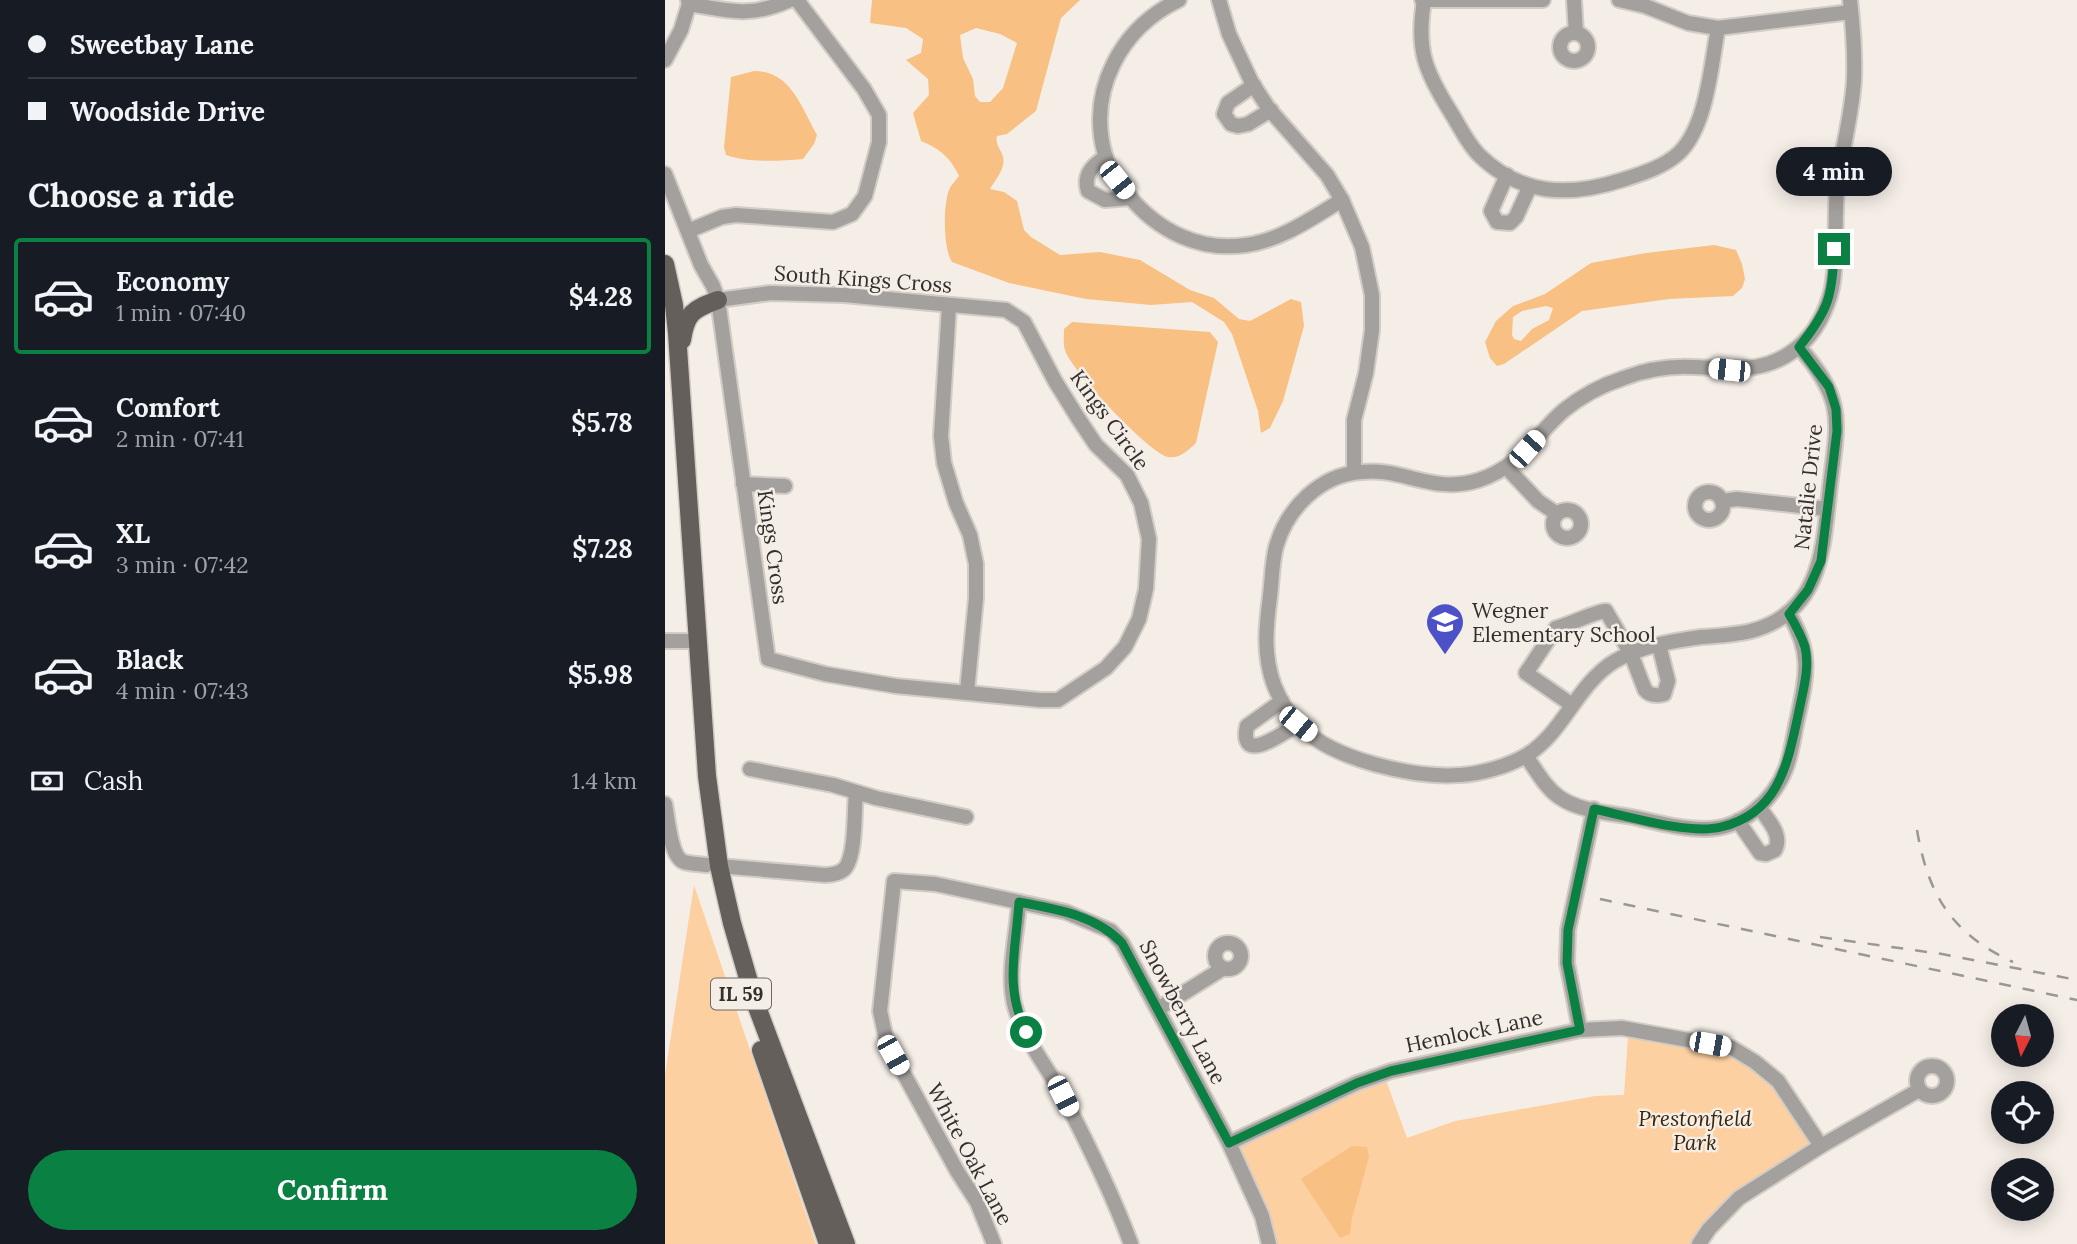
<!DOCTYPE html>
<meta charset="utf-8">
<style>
body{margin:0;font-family:Lora,serif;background:#242831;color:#f1f3f6;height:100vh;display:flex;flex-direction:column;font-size:26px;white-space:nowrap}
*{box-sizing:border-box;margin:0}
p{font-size:23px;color:#9ea1a6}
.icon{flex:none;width:38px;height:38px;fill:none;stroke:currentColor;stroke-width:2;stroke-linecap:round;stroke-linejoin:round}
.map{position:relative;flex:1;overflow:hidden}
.details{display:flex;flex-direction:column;background:#171b24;width:665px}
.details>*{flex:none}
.banner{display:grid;align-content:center;height:154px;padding:0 28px;background:#171b24}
.needle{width:46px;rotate:186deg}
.buttons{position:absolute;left:1326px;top:1004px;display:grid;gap:14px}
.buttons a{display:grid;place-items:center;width:63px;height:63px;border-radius:50%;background:#171b24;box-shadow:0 4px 18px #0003;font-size:35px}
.end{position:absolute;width:32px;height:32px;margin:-16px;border:9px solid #0b8043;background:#fff;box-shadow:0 0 0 4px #fff}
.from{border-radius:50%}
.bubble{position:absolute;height:49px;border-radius:24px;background:#171b24;box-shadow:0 4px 18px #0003;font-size:23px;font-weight:700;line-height:49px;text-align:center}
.car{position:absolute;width:21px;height:42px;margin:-21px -10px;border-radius:9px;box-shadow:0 0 5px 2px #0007;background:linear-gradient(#fff 24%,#345 0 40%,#fff 0 76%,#345 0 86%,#fff 0)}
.banner b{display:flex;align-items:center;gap:24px;height:66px;font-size:26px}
.banner b+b{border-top:2px solid #363941}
.banner i{width:18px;height:18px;background:#f1f3f6}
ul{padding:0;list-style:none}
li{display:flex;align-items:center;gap:21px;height:116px;margin:0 14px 10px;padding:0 14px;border:4px solid transparent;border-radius:7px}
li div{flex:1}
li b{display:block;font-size:26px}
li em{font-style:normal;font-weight:700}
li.selected{border-color:#0b8043}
li>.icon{width:63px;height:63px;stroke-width:1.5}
h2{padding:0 28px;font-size:32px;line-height:84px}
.pay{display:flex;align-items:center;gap:18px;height:77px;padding:0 28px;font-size:26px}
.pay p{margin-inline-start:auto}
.action{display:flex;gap:14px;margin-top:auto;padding:14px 28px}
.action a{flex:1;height:80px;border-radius:42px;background:#0b8043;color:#fff;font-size:28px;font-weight:700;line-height:80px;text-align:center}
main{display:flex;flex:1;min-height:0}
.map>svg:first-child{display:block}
.green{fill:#fcd0a1}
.water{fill:#f8c082;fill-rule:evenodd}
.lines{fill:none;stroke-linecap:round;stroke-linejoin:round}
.minor-casing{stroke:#d2ccc6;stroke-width:18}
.major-casing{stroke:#d2ccc6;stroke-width:21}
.minor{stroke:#a3a09d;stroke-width:14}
.major{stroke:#645f5b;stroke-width:18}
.rail{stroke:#9c9792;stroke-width:2.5;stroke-dasharray:12 12;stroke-linecap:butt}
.route{stroke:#0b8043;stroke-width:9}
.labels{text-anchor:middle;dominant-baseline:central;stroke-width:5;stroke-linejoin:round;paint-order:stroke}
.shield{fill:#f5eee7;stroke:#6c6865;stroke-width:2}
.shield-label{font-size:19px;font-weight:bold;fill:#322f2d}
.street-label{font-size:21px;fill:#322f2d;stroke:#f5eee7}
.poi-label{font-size:21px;fill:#322f2d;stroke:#f5eee7;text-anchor:start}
.park-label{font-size:21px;font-style:italic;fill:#3b2509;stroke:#f5eee7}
</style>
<main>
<section class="details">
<div class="banner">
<b><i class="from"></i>Sweetbay Lane</b>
<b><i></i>Woodside Drive</b>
</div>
<h2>Choose a ride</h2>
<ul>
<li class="selected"><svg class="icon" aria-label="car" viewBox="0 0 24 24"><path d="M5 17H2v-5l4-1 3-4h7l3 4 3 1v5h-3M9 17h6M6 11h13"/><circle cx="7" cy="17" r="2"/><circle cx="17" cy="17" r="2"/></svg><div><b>Economy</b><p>1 min · 07:40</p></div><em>$4.28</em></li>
<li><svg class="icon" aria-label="car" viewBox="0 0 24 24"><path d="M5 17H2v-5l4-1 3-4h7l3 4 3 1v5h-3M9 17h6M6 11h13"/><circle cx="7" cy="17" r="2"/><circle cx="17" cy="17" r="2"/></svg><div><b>Comfort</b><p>2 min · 07:41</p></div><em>$5.78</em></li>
<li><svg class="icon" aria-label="car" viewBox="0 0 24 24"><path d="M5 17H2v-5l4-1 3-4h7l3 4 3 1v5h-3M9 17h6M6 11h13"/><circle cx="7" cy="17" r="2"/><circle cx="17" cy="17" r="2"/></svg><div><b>XL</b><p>3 min · 07:42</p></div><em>$7.28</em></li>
<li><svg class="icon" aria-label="car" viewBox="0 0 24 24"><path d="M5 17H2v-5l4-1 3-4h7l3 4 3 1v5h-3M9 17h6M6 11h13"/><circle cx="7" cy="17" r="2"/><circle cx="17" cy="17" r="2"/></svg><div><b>Black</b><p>4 min · 07:43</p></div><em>$5.98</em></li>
</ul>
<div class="pay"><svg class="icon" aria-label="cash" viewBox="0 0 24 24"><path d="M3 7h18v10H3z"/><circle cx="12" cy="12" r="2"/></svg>Cash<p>1.4 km</p></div>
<div class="action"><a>Confirm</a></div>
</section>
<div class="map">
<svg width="1412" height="1244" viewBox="0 0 1412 1244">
<rect width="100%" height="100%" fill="#f5eee7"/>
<!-- green -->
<g class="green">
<path d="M29,885l122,359h-151v-169z"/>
<path d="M963,1036c47,8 111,10 145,49 16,18 27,42 40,63l-101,69 -22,27h-416l-38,-98 150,-66 21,58 48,-17 140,-25 29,-1z"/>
</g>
<!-- water -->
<g class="water">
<path d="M207,0h208l-19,18 -25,93 -29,23 -10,2c-2,9 4,13 6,21 3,11 -8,23 -13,32l14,3 13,9 7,29 7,7 29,18 40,-3 40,8 50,30 24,8 25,21 11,2 41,-22 10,3 3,24 -21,75 -13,27 -9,5 -3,-22 -26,-77 -8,-12 -32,-20 -41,3 -65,-6 -77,-16 -57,-21c-9,-13 -9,-57 -3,-72 2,-5 7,-10 10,-14 -9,-19 -19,-27 -38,-35l-8,-28 16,-18 -1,-16 -22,-19 15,-7 2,-14 -17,-11 -36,-5zM311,28l24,6 17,9 -14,45 -13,14h-10l-5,-6 -2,-17 -10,-21 -3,-23z"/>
<path d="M89,71c37,0 47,36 63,64l-3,9 -11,15c-24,2 -55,4 -77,-4l-2,-8 7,-70z"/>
<path d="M1049,245l22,5 6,14 3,15 -3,9 -9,8 -64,3 -87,12 -78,53 -7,2 -7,-8 -5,-16 11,-21 17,-15 32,-12 46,-31 55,-10zM881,306l7,2 -4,12 -17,9 -11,12 -7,-2 -2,-4 1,-18 9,-6z"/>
<path d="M407,322l138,10 8,10 -22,101c-8,7 -16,16 -28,14 -18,-3 -98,-88 -103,-107 -2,-6 -1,-15 -1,-21z"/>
<path d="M687,1146l15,1 2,10 -17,61 -2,16 -10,4 -39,-59z"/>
</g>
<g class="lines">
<defs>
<g id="minor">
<path d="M514,0c-58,28 -92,90 -74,155 4,15 14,29 24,41 29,35 71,56 117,49 36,-5 66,-27 96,-45"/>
<path d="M554,0l10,34 23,49 17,26 58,66 15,25 20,47 10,48v35l-6,43 -12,47v52"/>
<path d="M757,0h121"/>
<path d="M909,0l2,33"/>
<path d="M954,0l26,6 43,17 30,5 133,-16"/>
<path d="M759,1c-8,48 1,70 26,110 9,14 17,32 29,44 42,41 90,42 143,25 19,-6 42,-13 57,-27 28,-27 32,-88 39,-125"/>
<path d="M24,4c42,7 60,14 101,-4"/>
<circle cx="909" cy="47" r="14"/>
<path d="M0,60l16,-30 8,-26 -1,-4"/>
<path d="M589,85l-26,18 -4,11 7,10 7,2 10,-2 23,-14"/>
<path d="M441,157c-14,8 -23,18 -18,34l17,9 26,-2"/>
<path d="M0,174l36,91 12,21 5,14 50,359 57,15 71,12 144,14h18l48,-32 19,-21 14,-28 7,-30 3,-50 -8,-36 -14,-28 -31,-30 -18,-27 -23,-37 -31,-59 -18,-12 -162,-15 -74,-2 -52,7"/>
<path d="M842,175l-16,36 6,11 13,1 6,-6 14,-31"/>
<path d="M23,231l34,-14 14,-2 97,7 19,-8 13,-18 14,-54v-27l-15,-26 -67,-89"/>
<path d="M284,306l-8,130 3,27 12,40 14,32 6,29v34l-9,94"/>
<path d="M1134,347c47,54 39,73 31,139 -7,61 -7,126 -79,145 -16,4 -33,5 -50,6 -29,4 -60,9 -86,24 -38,23 -51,71 -88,94 -18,11 -47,19 -67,20 -46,3 -126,-15 -159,-48 -12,-11 -21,-27 -27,-42 -11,-30 -8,-58 -4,-89 2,-16 2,-34 6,-49 11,-39 44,-72 85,-75 42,-5 72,23 118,8 40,-13 54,-42 84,-69 17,-14 39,-26 61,-33 21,-8 45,-12 68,-11 39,1 72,8 105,-19 18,-14 30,-38 35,-60 6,-32 2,-67 5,-99 4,-37 15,-73 17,-109 1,-27 -1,-54 -4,-80"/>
<path d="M842,468l31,33 19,13"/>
<path d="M78,484l42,2"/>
<circle cx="1044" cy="506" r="14"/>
<path d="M1057,501l15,-2 90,10"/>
<circle cx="902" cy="524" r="14"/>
<path d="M0,641h34"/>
<path d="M617,701l-35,25c-9,41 38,6 51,-2"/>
<path d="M907,705l-46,-32 30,-45c16,-4 37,-16 50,-17l25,43 14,36c5,6 11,6 19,4l4,-13 -9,-36"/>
<path d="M861,756c10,14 19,31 33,41 21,15 54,16 78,21 22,5 45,11 68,11 37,0 68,-28 81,-61 6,-16 8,-35 12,-52 9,-42 14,-64 -9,-102"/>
<path d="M85,769l83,16 43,13 90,19"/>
<path d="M0,804c3,14 5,53 19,58 7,2 16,2 23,3"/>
<path d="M1073,821l22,32 6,1 9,-4c8,-15 -7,-30 -16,-43"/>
<path d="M54,866l106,9c7,0 17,-2 21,-8 10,-15 8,-56 10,-74"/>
<path d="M354,902c-2,33 -12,69 -5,101 8,35 34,64 50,95 25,48 48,95 67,146"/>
<circle cx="563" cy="956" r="13"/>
<path d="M493,1009l64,-40"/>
<path d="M915,1030l-13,-67 1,-33 26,-121"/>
<circle cx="1267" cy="1081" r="15"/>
<path d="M564,1143l128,-60 34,-12 189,-41 42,-2 110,20 23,14 23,19 43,65"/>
<path d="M329,1244l-17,-42 -20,-31 -70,-128 -7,-32 14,-130 41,3 131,28 45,19 11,12 107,200 33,73 7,28"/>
<path d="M1034,1244l10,-15 30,-31 82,-52 98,-56"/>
</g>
<g id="major">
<path d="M0,264l9,41 3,28 30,443 12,90 13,57 22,76 92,245"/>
<path d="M17,340c4,-27 11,-31 36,-40"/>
<path d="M96,1050l67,194"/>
</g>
</defs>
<!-- minor casing -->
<use href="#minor" class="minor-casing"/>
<!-- major casing -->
<use href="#major" class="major-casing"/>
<!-- minor -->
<use href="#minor" class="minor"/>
<!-- major -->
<use href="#major" class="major"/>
<!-- rail -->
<g class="rail">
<path d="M1252,830c11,65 35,104 96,132"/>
<path d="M935,899l477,101"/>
<path d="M1155,937l122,17 135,26"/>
</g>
</g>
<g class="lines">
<!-- route -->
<path class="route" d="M361,1032c-22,-46 -10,-82 -7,-130 36,7 77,13 103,41l107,200 128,-60 34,-12 189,-41 -13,-67 1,-33 26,-121c33,7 95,26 127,18 59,-14 67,-65 78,-116 4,-21 11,-43 6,-64 -4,-12 -10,-23 -16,-33l19,-24 13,-29 16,-130 -1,-22 -7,-22 -30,-40c29,-36 34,-51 35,-98"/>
</g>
<!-- icons -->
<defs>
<symbol id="school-pin" viewBox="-11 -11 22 30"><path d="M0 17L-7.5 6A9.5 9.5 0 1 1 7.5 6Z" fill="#4d51c7" stroke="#f5eee7"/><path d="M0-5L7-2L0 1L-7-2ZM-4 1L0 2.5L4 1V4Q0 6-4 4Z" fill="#fff"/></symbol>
</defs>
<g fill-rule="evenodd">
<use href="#school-pin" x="758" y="600" width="44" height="60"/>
</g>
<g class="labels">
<!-- shield labels -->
<rect class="shield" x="46" y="978.5" width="60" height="31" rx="5"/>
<g class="shield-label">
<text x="76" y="994">IL 59</text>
</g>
<!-- street labels -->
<g class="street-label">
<text transform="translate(198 279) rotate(4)">South Kings Cross</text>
<text transform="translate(445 420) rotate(54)">Kings Circle</text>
<text transform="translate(1143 487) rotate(-84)">Natalie Drive</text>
<text transform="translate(108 547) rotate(82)">Kings Cross</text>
<text transform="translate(518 1012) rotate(62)">Snowberry Lane</text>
<text transform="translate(809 1031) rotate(-12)">Hemlock Lane</text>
<text transform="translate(305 1154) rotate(62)">White Oak Lane</text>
</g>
<!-- poi labels -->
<g class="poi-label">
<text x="807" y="610">Wegner<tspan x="807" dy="24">Elementary School</tspan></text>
</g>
<!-- park labels -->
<g class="park-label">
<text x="1030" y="1118">Prestonfield<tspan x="1030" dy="24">Park</tspan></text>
</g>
</g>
</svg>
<div class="buttons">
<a><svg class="needle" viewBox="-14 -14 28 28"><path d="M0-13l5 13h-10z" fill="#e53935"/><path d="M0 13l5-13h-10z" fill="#9ea1a6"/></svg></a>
<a><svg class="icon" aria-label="locate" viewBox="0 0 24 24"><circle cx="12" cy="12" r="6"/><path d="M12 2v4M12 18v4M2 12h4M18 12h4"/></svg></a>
<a><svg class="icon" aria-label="layers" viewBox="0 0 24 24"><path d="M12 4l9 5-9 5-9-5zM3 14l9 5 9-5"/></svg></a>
</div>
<i class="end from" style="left:361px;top:1032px"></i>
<i class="end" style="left:1169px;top:249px"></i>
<div class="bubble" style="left:1111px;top:147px;width:116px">4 min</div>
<i class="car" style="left:452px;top:180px;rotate:141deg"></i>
<i class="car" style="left:1064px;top:370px;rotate:276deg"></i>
<i class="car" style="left:862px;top:449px;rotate:42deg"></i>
<i class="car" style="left:633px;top:724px;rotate:129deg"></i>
<i class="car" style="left:1045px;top:1044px;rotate:100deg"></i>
<i class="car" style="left:228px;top:1055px;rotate:151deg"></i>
<i class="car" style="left:398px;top:1096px;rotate:153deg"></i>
</div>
</main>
